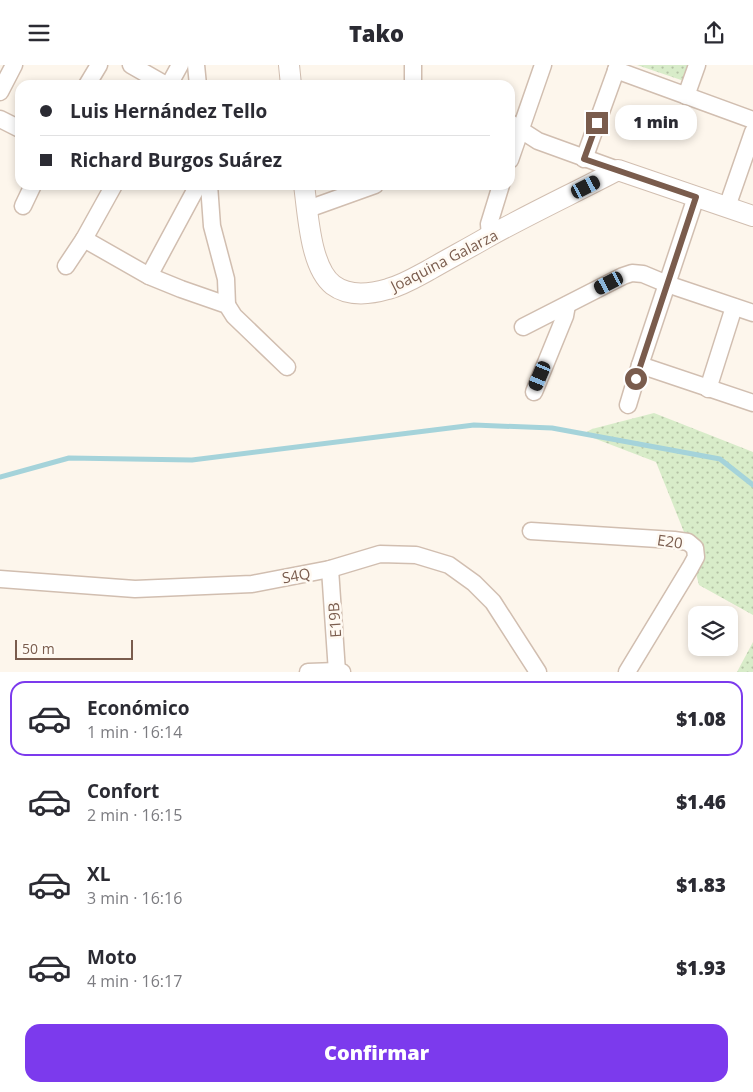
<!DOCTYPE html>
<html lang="es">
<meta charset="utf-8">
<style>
body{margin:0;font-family:"Open Sans",sans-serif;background:#f7f7f7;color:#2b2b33;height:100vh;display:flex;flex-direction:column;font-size:19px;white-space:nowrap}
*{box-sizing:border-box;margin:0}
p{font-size:16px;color:#7c7c81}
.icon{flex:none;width:28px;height:28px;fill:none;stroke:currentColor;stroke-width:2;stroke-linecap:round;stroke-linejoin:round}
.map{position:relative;height:607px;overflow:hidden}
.drawer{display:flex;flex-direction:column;background:#fff;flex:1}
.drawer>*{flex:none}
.top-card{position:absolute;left:15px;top:15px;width:500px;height:110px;border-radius:15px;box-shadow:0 2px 8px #0003;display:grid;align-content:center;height:110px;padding:0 25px;background:#fff}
.buttons{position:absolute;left:688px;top:541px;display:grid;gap:10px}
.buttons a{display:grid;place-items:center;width:50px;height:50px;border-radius:10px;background:#fff;box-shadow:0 2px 8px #0003;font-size:25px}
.scale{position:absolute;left:15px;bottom:12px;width:118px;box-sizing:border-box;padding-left:5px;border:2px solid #7a5c4d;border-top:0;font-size:14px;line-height:18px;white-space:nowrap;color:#7a5c4d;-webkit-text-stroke:4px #fffaf3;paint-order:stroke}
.end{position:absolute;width:22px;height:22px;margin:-11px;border:6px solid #7a5c4d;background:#fff;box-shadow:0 0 0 2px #fff}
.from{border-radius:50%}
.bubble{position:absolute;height:35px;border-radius:15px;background:#fff;box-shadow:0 2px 8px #0003;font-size:16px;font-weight:800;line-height:35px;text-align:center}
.car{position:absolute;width:15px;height:30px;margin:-15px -8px;border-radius:6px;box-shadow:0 0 4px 1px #0007;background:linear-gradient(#222 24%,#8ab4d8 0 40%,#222 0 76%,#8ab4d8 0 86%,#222 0)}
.top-card b{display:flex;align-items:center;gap:18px;height:48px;font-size:19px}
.top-card b+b{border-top:1px solid #e1e1e2}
.top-card i{width:12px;height:12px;background:#2b2b33}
ul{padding:9px 0 0;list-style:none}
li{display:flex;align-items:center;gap:15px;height:75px;margin:0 10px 8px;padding:0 15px;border:2px solid transparent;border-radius:15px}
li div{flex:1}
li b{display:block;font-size:19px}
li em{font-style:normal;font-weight:800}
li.active{border-color:#7c3aed}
li>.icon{width:45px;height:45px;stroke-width:1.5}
.cta{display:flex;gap:10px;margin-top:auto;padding:10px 25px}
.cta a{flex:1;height:58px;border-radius:15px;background:#7c3aed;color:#fff;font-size:20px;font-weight:800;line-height:58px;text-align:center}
header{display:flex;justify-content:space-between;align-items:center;height:65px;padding:0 25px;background:#fff;font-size:22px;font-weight:800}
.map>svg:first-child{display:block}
.park{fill:url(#park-dots)}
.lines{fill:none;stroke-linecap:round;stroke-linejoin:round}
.stream{stroke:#a5d3da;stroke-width:5}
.minor-casing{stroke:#d1beb0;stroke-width:19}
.tertiary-casing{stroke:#d1beb0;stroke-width:22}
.minor{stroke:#fff;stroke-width:16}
.tertiary{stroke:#fff;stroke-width:20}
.route{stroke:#7a5c4d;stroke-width:6}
.labels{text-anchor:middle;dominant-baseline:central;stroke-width:5;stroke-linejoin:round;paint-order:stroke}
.street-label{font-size:15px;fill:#7a5c4d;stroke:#fffaf3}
</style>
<header><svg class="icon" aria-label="menu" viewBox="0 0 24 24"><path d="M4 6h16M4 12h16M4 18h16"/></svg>Tako<svg class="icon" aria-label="share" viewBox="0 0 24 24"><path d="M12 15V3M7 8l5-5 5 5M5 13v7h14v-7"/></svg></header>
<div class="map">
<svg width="753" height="607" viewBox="0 0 753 607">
<defs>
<pattern id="park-dots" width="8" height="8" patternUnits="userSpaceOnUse" patternTransform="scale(1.25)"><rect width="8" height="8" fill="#d8ecc9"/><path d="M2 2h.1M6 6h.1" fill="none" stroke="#b4c2a5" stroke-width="1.8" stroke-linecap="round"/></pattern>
</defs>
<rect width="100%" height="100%" fill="#fdf6ec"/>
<!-- park -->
<g class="park">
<path d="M637,0h56l-6,17z"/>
<path d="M654,348l99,39v163l-54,-30 -11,-43 -32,-80 -73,-28 9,-5z"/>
<path d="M753,577v30h-16z"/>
</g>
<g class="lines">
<!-- stream -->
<path class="stream" d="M0,412l69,-19 123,2 282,-35 78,3 168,31 33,26"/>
<defs>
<g id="minor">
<path d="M131,0l35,20"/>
<path d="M196,0l2,20"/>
<path d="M413,0v20"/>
<path d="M616,5l137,50"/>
<path d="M87,20l12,-20"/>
<path d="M169,20l11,-20"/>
<path d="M0,27l14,-27"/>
<path d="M686,31l11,-31"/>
<path d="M0,54l20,10"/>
<path d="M510,58l28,18 80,29"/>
<path d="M584,94l34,-94"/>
<path d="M510,95l33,-95"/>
<path d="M209,120l3,41 14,53 1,26"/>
<path d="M23,141l10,-21"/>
<path d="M727,142l26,-75"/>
<path d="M308,144l67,-24"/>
<path d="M490,171l-1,-12 12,-39"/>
<path d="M84,174l65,37 32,13 46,16 7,11 53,51"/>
<path d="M66,201l18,-27 30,-54"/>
<path d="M149,211l49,-91"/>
<path d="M523,262l100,-51 9,-3 11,1 24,10 86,29"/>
<path d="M640,300l113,38"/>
<path d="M708,324l26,-82"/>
<path d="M534,327l31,-76 2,-11"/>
<path d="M628,340l12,-40 56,-168"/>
<path d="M531,466l143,9 14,2 7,6 1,9 -6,11 -63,104"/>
<path d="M330,504l7,103"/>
<path d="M0,514l135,10 117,-5 78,-15 50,-15 36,1 33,10 25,18 19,19 45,70"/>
<path d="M308,607l29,-1 5,1"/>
</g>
<g id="tertiary">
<path d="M289,0l2,20"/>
<path d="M304,120c4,28 6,82 29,100 16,12 38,9 55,4 15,-4 28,-12 41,-19 19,-11 38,-21 57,-32 43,-24 88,-45 132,-68l135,46"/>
</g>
</defs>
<!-- minor casing -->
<use href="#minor" class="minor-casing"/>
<!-- tertiary casing -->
<use href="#tertiary" class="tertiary-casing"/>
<!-- minor -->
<use href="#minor" class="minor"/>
<!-- tertiary -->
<use href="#tertiary" class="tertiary"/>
</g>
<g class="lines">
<!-- route -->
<path class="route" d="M597,58l-13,36 112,38 -60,182"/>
</g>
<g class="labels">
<!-- street labels -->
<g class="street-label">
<text transform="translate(444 195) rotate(-27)">Joaquina Galarza</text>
<text transform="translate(670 476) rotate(9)">E20</text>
<text transform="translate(296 510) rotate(-11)">S4Q</text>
<text transform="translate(334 555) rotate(-94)">E19B</text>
</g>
</g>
</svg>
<div class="buttons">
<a><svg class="icon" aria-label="layers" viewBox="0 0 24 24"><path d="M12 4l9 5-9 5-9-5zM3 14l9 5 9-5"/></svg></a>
</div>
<div class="scale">50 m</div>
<i class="end from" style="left:636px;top:314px"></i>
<i class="end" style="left:597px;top:58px"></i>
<div class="bubble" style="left:615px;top:40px;width:82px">1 min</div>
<i class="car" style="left:586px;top:122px;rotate:63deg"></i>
<i class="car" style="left:609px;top:218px;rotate:243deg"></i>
<i class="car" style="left:540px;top:311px;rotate:203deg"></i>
<div class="top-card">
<b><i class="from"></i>Luis Hernández Tello</b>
<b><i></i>Richard Burgos Suárez</b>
</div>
</div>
<section class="drawer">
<ul>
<li class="active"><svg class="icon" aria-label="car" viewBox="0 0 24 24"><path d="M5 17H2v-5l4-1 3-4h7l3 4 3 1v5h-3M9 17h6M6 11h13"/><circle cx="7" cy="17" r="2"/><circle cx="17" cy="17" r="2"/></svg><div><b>Económico</b><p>1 min · 16:14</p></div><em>$1.08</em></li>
<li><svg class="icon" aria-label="car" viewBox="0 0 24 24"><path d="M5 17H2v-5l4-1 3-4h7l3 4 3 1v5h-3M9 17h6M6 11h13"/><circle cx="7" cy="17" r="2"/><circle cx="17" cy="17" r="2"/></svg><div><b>Confort</b><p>2 min · 16:15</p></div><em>$1.46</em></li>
<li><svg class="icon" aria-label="car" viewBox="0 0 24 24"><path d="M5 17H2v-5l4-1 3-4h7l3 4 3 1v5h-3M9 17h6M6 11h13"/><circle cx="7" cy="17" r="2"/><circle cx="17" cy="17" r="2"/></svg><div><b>XL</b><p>3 min · 16:16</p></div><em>$1.83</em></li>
<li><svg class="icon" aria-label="car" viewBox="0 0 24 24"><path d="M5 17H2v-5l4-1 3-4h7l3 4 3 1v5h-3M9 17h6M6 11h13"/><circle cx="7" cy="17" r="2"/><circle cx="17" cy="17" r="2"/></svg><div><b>Moto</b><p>4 min · 16:17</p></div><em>$1.93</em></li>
</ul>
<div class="cta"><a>Confirmar</a></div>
</section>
